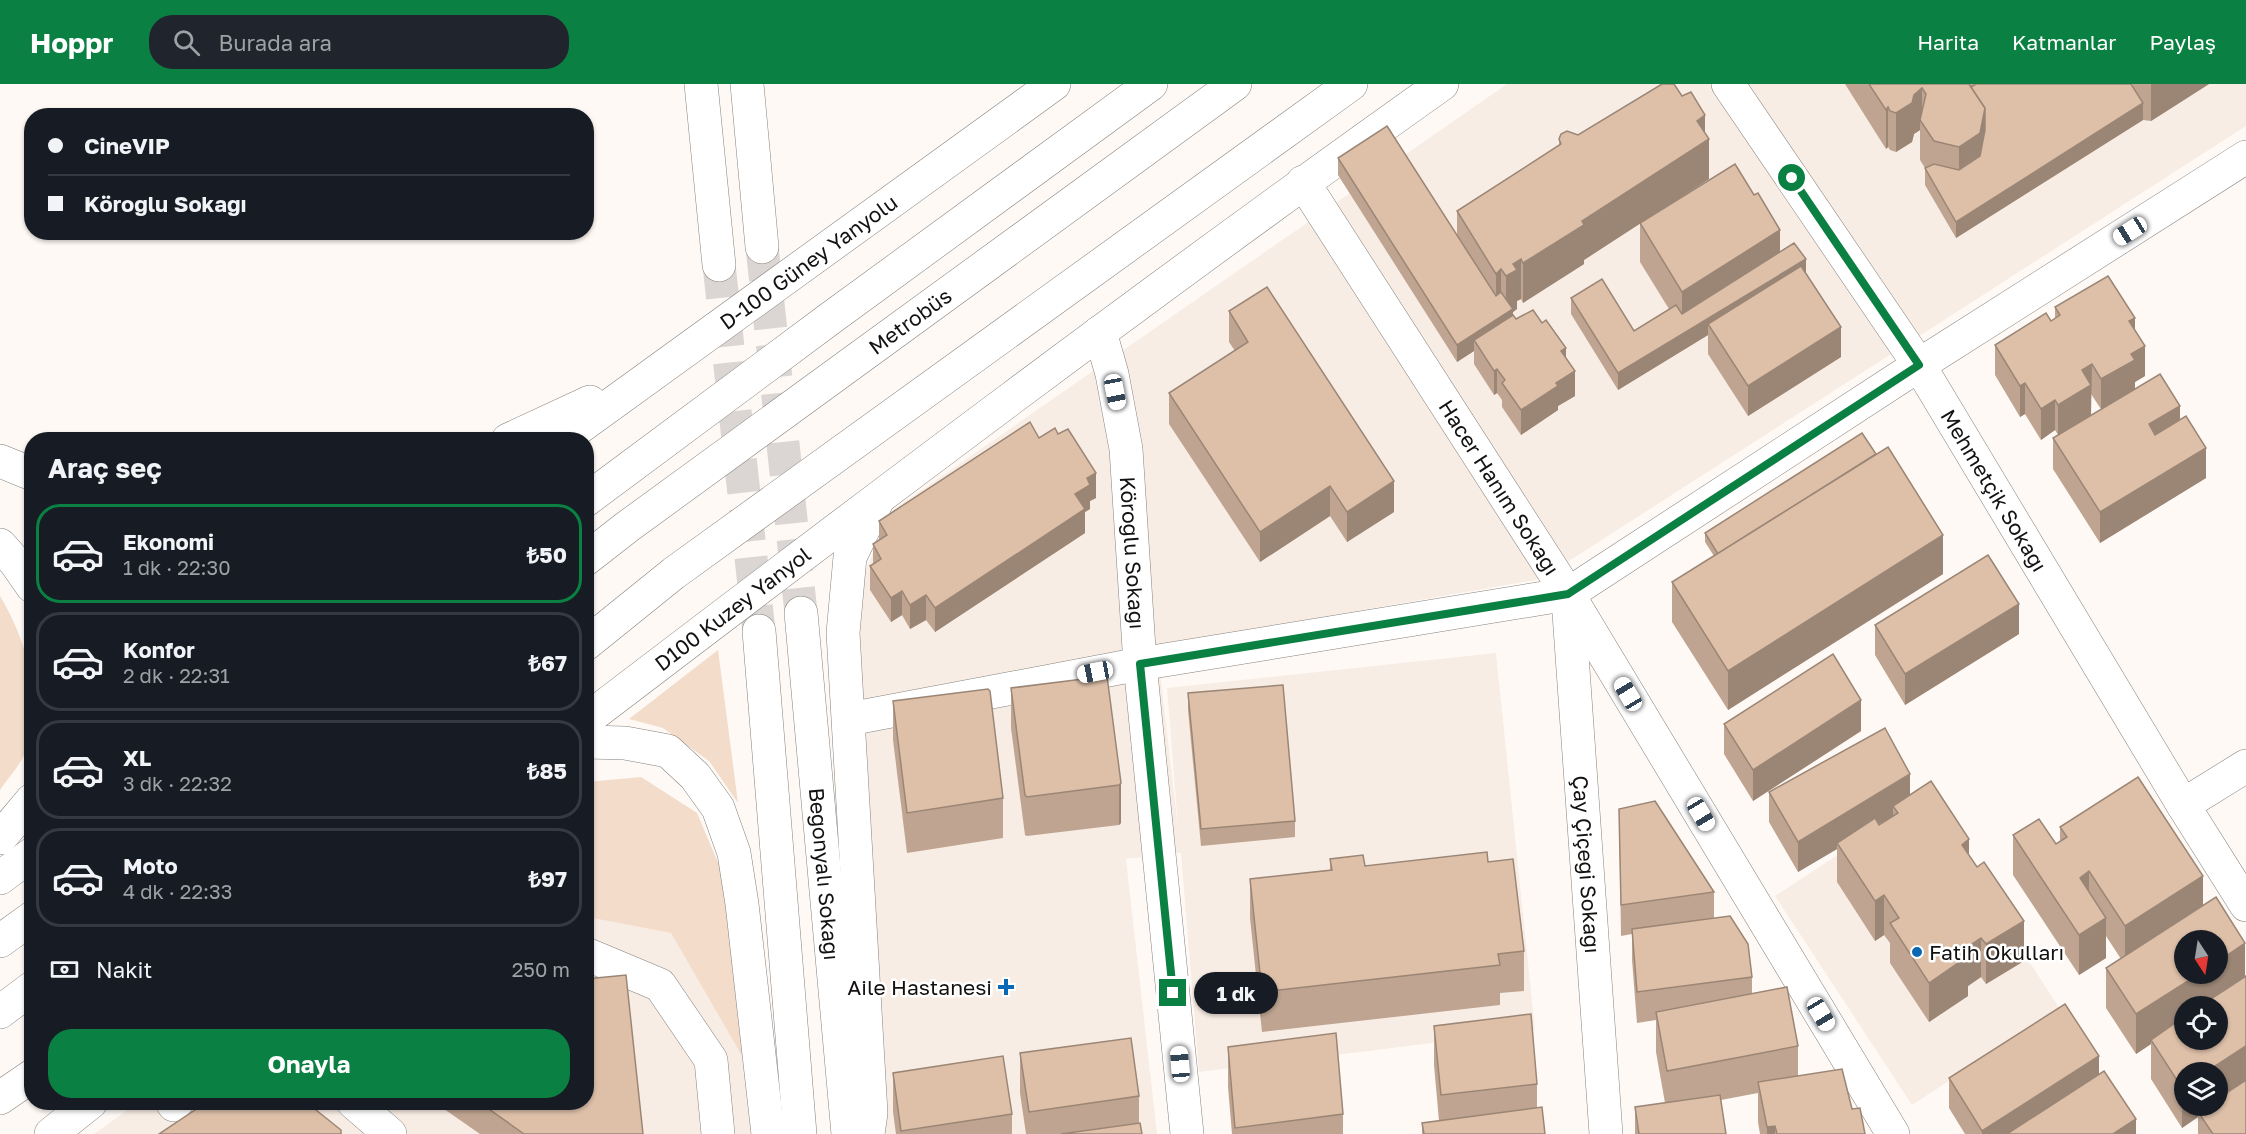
<!DOCTYPE html>
<html lang="tr">
<meta charset="utf-8">
<style>
body{margin:0;font-family:"Golos Text",sans-serif;background:#20242c;color:#f1f3f6;height:100vh;display:flex;flex-direction:column;font-size:22px;white-space:nowrap}
*{box-sizing:border-box;margin:0}
p{font-size:20px;color:#9ea1a6}
.icon{flex:none;width:33px;height:33px;fill:none;stroke:currentColor;stroke-width:2;stroke-linecap:round;stroke-linejoin:round}
.map{position:relative;flex:1;overflow:hidden}
.details{position:absolute;left:24px;top:348px;width:570px;height:678px;display:flex;flex-direction:column;background:#171b24;border-radius:24px;box-shadow:0 2px 4px #0004}
.details>*{flex:none}
.hud{position:absolute;left:24px;top:24px;width:570px;height:132px;border-radius:24px;box-shadow:0 2px 4px #0004;display:grid;align-content:center;height:132px;padding:0 24px;background:#171b24}
.needle{width:39px;rotate:168deg}
.controls{position:absolute;left:2174px;top:846px;display:grid;gap:12px}
.controls a{display:grid;place-items:center;width:54px;height:54px;border-radius:50%;background:#171b24;box-shadow:0 2px 4px #0004;font-size:30px}
.end{position:absolute;width:27px;height:27px;margin:-14px;border:8px solid #0b8043;background:#fff;box-shadow:0 0 0 3px #fff}
.from{border-radius:50%}
.bubble{position:absolute;height:42px;border-radius:21px;background:#171b24;box-shadow:0 2px 4px #0004;font-size:20px;font-weight:700;line-height:42px;text-align:center}
.car{position:absolute;width:18px;height:36px;margin:-18px -9px;border-radius:8px;box-shadow:0 0 4px 2px #0007;background:linear-gradient(#fff 24%,#345 0 40%,#fff 0 76%,#345 0 86%,#fff 0)}
.hud b{display:flex;align-items:center;gap:21px;height:57px;font-size:22px}
.hud b+b{border-top:2px solid #363941}
.hud i{width:15px;height:15px;background:#f1f3f6}
ul{padding:0;list-style:none}
li{display:flex;align-items:center;gap:18px;height:99px;margin:0 12px 9px;padding:0 12px;border:3px solid #363941;border-radius:24px}
li div{flex:1}
li b{display:block;font-size:22px}
li em{font-style:normal;font-weight:700}
li.selected{border-color:#0b8043}
li>.icon{width:54px;height:54px;stroke-width:1.5}
h2{padding:0 24px;font-size:27px;line-height:72px}
.pay{display:flex;align-items:center;gap:15px;height:66px;padding:0 24px;font-size:22px}
.pay p{margin-inline-start:auto}
.button{display:flex;gap:12px;margin-top:auto;padding:12px 24px}
.button a{flex:1;height:69px;border-radius:24px;background:#0b8043;color:#fff;font-size:24px;font-weight:700;line-height:69px;text-align:center}
header{display:flex;align-items:center;gap:36px;box-sizing:border-box;height:84px;padding:0 30px;background:#0b8043;color:#fff}
header strong{font-size:28px}
nav{display:flex;gap:33px;margin-inline-start:auto;font-size:21px}
.search{width:420px;height:54px;background:#20242c;display:flex;align-items:center;gap:15px;box-sizing:border-box;padding:0 21px;border-radius:24px;color:#9ea1a6;font-size:22px}
.map>svg:first-child{display:block}
.built{fill:#f8ede4}
.green{fill:#f3dcca}
.lines{fill:none;stroke-linecap:round;stroke-linejoin:round}
.major-tunnel{stroke:#dbd6d3;stroke-width:33;stroke-dasharray:33 16;stroke-linecap:butt}
.minor-casing{stroke:#86827e;stroke-width:34}
.major-casing{stroke:#86827e;stroke-width:34}
.highway-casing{stroke:#86827e;stroke-width:34}
.minor{stroke:#fff;stroke-width:33}
.major{stroke:#fff;stroke-width:33}
.highway{stroke:#fff;stroke-width:33}
.wall{fill:#bfa591;fill-rule:evenodd}
.shaded-wall{fill:#9b8676}
.building{fill:#dec0a9;stroke:#9b8676;stroke-width:1.5}
.route{stroke:#0b8043;stroke-width:8}
.poi-dot{fill:#0967b4;stroke:#fff;stroke-width:2}
.labels{text-anchor:middle;dominant-baseline:central;stroke-width:5;stroke-linejoin:round;paint-order:stroke}
.street-label{font-size:21px;fill:#141211;stroke:#fff}
.poi-label{font-size:21px;fill:#141211;stroke:#fff;text-anchor:start}
</style>
<header>
<strong>Hoppr</strong>
<div class="search"><svg class="icon" aria-label="search" viewBox="0 0 24 24"><circle cx="10" cy="10" r="6"/><path d="M15 15l6 6"/></svg>Burada ara</div>
<nav><a>Harita</a><a>Katmanlar</a><a>Paylaş</a></nav>
</header>
<div class="map">
<svg width="2246" height="1050" viewBox="0 0 2246 1050">
<rect width="100%" height="100%" fill="#fef9f5"/>
<!-- built -->
<g class="built">
<path d="M1507,0h739v42l-705,453 -384,67 21,181 -11,-139 329,-35 39,377 -336,42 -18,-219 -55,6 31,275h-274l-27,-540 34,-82z"/>
<path d="M1923,715l137,210 -148,96 -137,-209z"/>
<path d="M587,833l84,16 75,130 8,71h-660l43,-31 449,-1z"/>
</g>
<!-- green -->
<g class="green">
<path d="M0,512c28,47 44,105 24,159 -5,12 -17,24 -24,35z"/>
<path d="M718,566l20,153 -29,-42 -46,-33 -34,-9z"/>
<path d="M641,693l56,36 28,66 21,184 -75,-130 -84,-16v-135z"/>
</g>
<g class="lines">
<!-- major-tunnel -->
<g class="major-tunnel">
<path d="M762,163l39,366"/>
<path d="M719,181l40,366"/>
</g>
<defs>
<g id="minor">
<path id="s1" d="M1728,0l191,281 264,440 63,100"/>
<path id="s2" d="M1303,98l265,412 325,540"/>
<path id="s3" d="M1100,248l12,42 14,75 14,215 47,470"/>
<path id="s4" d="M586,475l41,-32 608,-443"/>
<path id="s5" d="M1568,515l38,535"/>
<path d="M849,635l291,-55 428,-70 351,-229 327,-208"/>
<path d="M2183,721l63,-39"/>
<path d="M586,870l74,31 51,75 7,74"/>
<path d="M0,928l32,-24"/>
<path d="M172,1018l2,3 3,-3"/>
<path d="M353,1018l37,32"/>
</g>
<g id="major">
<path d="M701,0l18,181"/>
<path d="M747,0l15,163"/>
<path d="M508,356l82,-38"/>
<path id="s6" d="M562,356l492,-356"/>
<path d="M0,377l32,13"/>
<path d="M0,461l16,18 16,23"/>
<path id="s7" d="M801,529l47,521"/>
<path d="M759,547l41,503"/>
<path id="s8" d="M586,636c283,-216 566,-430 856,-636"/>
<path d="M586,658l39,1 43,8 27,25 23,32 16,45 8,51 26,230"/>
<path d="M0,754l32,-38"/>
<path d="M0,794l32,-24"/>
<path d="M51,1050l40,-32"/>
<path d="M868,1050l3,-21 -28,-480 7,-76 27,-56"/>
</g>
<g id="highway">
<path d="M586,416l242,-180 323,-236"/>
<path d="M586,560l88,-71 677,-489"/>
<path d="M0,857l32,-23"/>
<path d="M0,1014l32,-22"/>
</g>
</defs>
<!-- minor casing -->
<use href="#minor" class="minor-casing"/>
<!-- major casing -->
<use href="#major" class="major-casing"/>
<!-- highway casing -->
<use href="#highway" class="highway-casing"/>
<!-- minor -->
<use href="#minor" class="minor"/>
<!-- major -->
<use href="#major" class="major"/>
<!-- highway -->
<use href="#highway" class="highway"/>
</g>
<!-- wall -->
<g class="wall">
<path d="M1845,0h364l-58,37 -8,-1 -187,118 -31,-53v-17l-5,-8v-30l-6,4 -2,8 -16,10 -6,-2 -2,-3 -2,2z"/>
<path d="M1705,50l4,45 -67,43 138,30 26,21 35,84 -93,59 -40,-62v-19l-90,55 -47,-76v-16l63,33 35,-22 -29,-47v-39l-56,37v4l-61,39 -2,-4 -4,2v8l-4,3v3l3,4 50,39 9,38 -17,10v4l-37,25 -19,-28v-7l-5,-7 -3,2 -20,-31v-13l-17,11 -119,-187v-17l119,77v-24l102,-66v-6l19,-4z"/>
<path d="M2055,223l80,22 10,47 -10,6v7l45,30 26,59 -106,65 -47,-74v-31l5,-3 -3,-5 -14,10 -16,-26 -5,3 -25,-42v-30l56,-24 4,-3zM2091,310l10,15 -10,6z"/>
<path d="M1229,227l165,201 -47,30 -17,-26 -70,46 -91,-138v-31l66,-42 -6,-9z"/>
<path d="M1039,354l57,60 -6,3v8l-5,3v21l-150,99 -9,-12 -16,9 -8,-14 -11,7 -21,-32v-24l3,-2v-20l6,-4v-19z"/>
<path d="M1705,449l238,41 -215,136 -56,-88v-40l42,-26 -9,-14z"/>
<path d="M1875,541l144,9 -114,71 -30,-50z"/>
<path d="M1011,604l110,95v40l-2,2 -92,11 -2,-1 -14,-107z"/>
<path d="M1188,609l107,128v16l-94,9 -13,-136z"/>
<path d="M893,617l110,97v40l-96,15 -14,-113z"/>
<path d="M1724,640l137,7 -108,70 -29,-47z"/>
<path d="M1769,708l141,3 59,61 55,105 -38,23 -5,-7 -13,9v10l-39,26 -39,-59v-20l-6,-8 -9,6 -38,-59v-33l-39,23 -29,-50zM1893,732l-14,9 -1,-1z"/>
<path d="M1619,725l95,83v26l38,59v16l46,53v30l54,33 13,25h-105l-2,-12v-29l-37,7 5,34h-91v-27l30,-4 -9,-51v-32l-19,3 -5,-63v-26l-11,2z"/>
<path d="M2060,743l143,78 42,71 1,158h-48v-17l-16,11 -31,-49v-35l-15,10 -30,-46v-40l15,-9 -15,-23v22l-27,17 -66,-100v-40l43,9 4,-2z"/>
<path d="M1330,775l35,7 123,-4 36,89v40l-24,2v12l-238,27 -12,-114v-39l80,-9z"/>
<path d="M1434,942l103,58v24l8,26h-123v-11l17,-2 -5,-56z"/>
<path d="M1228,963l115,67v20h-111l-4,-47z"/>
<path d="M1020,969l119,43v27l3,11h-116l-6,-41z"/>
<path d="M893,989l119,41v20h-116l-3,-22z"/>
<path d="M2099,991l37,59h-171l-16,-26v-30z"/>
<path d="M434,1018h152l57,32h-163z"/>
</g>
<!-- shaded-wall -->
<g class="shaded-wall">
<path d="M2151,0h58l-58,37z"/>
<path d="M1922,4v36l-2,-4v10l-6,4 -2,8 -16,10v-39l18,-18z"/>
<path d="M2143,19v17l-187,118v-16z"/>
<path d="M1888,23v40l-2,2v-39z"/>
<path d="M1985,24v39l-5,26 -21,13v-39z"/>
<path d="M1705,31v26l4,-2v40l-125,81v4l-61,39v-40l59,-42 115,-100z"/>
<path d="M1780,146v40l-98,61v-39z"/>
<path d="M1521,175v40l-4,2v8l-4,3v13l-39,15v11l-17,11v-17l49,-32v-37l7,-12z"/>
<path d="M1806,175v17l-98,48v11l-90,55v-17z"/>
<path d="M1501,185v40l-5,4v-39z"/>
<path d="M2135,234v31l-6,-28z"/>
<path d="M1841,243v30l-93,59v-30z"/>
<path d="M2145,262v30l-10,6v9l-34,19v-31l30,-25z"/>
<path d="M1566,264v25l-5,-22z"/>
<path d="M2092,280l-1,52 -33,19v-30l24,-35z"/>
<path d="M1497,285v24l-3,2v-24z"/>
<path d="M1575,287v25l-17,10v4l-37,25v-25l35,-27z"/>
<path d="M2025,299v31l-5,3v-31z"/>
<path d="M2055,316v30l-14,10v-31z"/>
<path d="M2180,322v30l-31,19v-31z"/>
<path d="M2206,364v30l-106,65v-31z"/>
<path d="M1096,389v25l-6,3v8l-5,3v21l-150,99v-24l152,-130z"/>
<path d="M1394,397v31l-47,30v-30z"/>
<path d="M1330,402v30l-70,46v-30z"/>
<path d="M1943,451v39l-215,136v-39z"/>
<path d="M902,507v24l-11,7v-24z"/>
<path d="M926,511v25l-16,9v-24z"/>
<path d="M2019,520v30l-114,71v-31z"/>
<path d="M1861,616v31l-108,70v-31z"/>
<path d="M1910,690v31l-17,1v10l-53,31 -3,-4v6l-39,23v-30z"/>
<path d="M1121,699v40l-2,2v-40z"/>
<path d="M1969,755v40l-7,-34z"/>
<path d="M2089,787v40l-9,-33z"/>
<path d="M2203,792v39l-78,51v-40z"/>
<path d="M1884,811v40l-9,6v-40z"/>
<path d="M2106,834v40l-27,17v-40z"/>
<path d="M2024,837v40l-38,23v-40z"/>
<path d="M1981,854v39l-13,9v10l-39,26v-39l34,-33z"/>
<path d="M2245,859v40l-36,23h-25v17l-33,17v4l-15,10v-40l63,-40h18v-12z"/>
<path d="M2246,962v40l-29,19v-33h-11z"/>
<path d="M2099,972v30l-74,48h-43v-3z"/>
<path d="M2184,1003v19h32l-18,6v5l-16,11v-40z"/>
<path d="M2136,1035v15h-23z"/>
<path d="M1775,1042v8h-8v-7z"/>
</g>
<!-- building -->
<g class="building">
<path d="M1662,0h12l8,12 9,-4 14,23 -8,6 12,18 -127,82 2,4 -61,38 -2,-4 -8,5 4,6 -11,6 -5,-7 -5,5 -39,-63 104,-67 -2,-5 2,-5 6,-3 11,4z"/>
<path d="M1869,0h100l16,24 -5,25 -21,14 -25,-6 -14,-21 6,-26 -4,-6 -8,7 -2,8 -16,10 -6,-2 -2,-4 -2,3z"/>
<path d="M1976,0h155l12,19 -187,119 -31,-54 9,-4 25,6 21,-14 5,-26v-22l-14,-21z"/>
<path d="M1387,42l109,170 5,-4 12,17 -56,36 -119,-187z"/>
<path d="M1735,80l19,31 4,-2 22,37 -98,62 -42,-69z"/>
<path d="M1794,159l12,16 -188,114 -47,-75 31,-19 32,52 42,-26 6,9z"/>
<path d="M1801,182l40,61 -93,59 -40,-62z"/>
<path d="M2108,192l27,42 -6,3 16,25 -14,8 4,6 -34,19 -9,-15 -10,6 9,15 -33,20 -3,-5 -14,9 -16,-26 -5,3 -25,-41 51,-32 5,8 9,-6 -5,-8z"/>
<path d="M1267,203l127,194 -47,31 -17,-26 -70,46 -91,-139 79,-51 -19,-31z"/>
<path d="M1533,226l9,13 4,-3 20,28 -5,3 14,20 -19,12 2,3 -37,24 -19,-27 3,-3 -8,-11 -3,2 -20,-31 39,-25 3,4z"/>
<path d="M2160,290l20,32 -31,18 6,11 31,-19 20,32 -106,64 -47,-74z"/>
<path d="M1030,338l9,16 16,-10 3,6 10,-5 28,44 -9,5 3,7 -15,9 10,15 -150,99 -9,-13 -16,10 -8,-14 -11,7 -21,-32 11,-7 -8,-15 14,-9 -8,-14z"/>
<path d="M1862,349l14,21 -158,100 -13,-21z"/>
<path d="M1888,363l55,88 -215,136 -56,-89z"/>
<path d="M1988,471l31,49 -114,70 -30,-49z"/>
<path d="M1833,570l28,46 -108,70 -29,-46z"/>
<path d="M1107,592l14,107 -2,2 -92,12 -2,-2 -14,-107z"/>
<path d="M1283,601l12,136 -94,8 -13,-136z"/>
<path d="M988,605l2,2 13,107 -96,15 -14,-112z"/>
<path d="M1885,644l25,46 -112,68 -29,-50z"/>
<path d="M2138,693l65,99 -78,50 -36,-55 -9,7 26,40 -27,17 -66,-100 26,-16 17,25 11,-7 -7,-10z"/>
<path d="M1931,697l38,58 -7,6 15,22 7,-5 40,59 -38,23 -5,-6 -18,12 5,6 -39,27 -39,-60 9,-5 -15,-23 -9,6 -38,-58 38,-25 4,7 19,-12 -5,-7z"/>
<path d="M1655,717l59,91 -93,13 -2,-96z"/>
<path d="M1487,768l1,10 25,-3 11,92 -26,3 2,11 -238,27 -12,-113 82,-9 -2,-11 33,-4 2,11z"/>
<path d="M2216,813l29,46 -28,19v-22h-33v34h15l-63,40 -30,-46z"/>
<path d="M1730,832l18,28 4,33 -115,15 -5,-63z"/>
<path d="M626,891l17,159h-119l-45,-32h107v-123z"/>
<path d="M2246,892v70l-40,26h-22v15l-2,1 -31,-48 33,-23v23h33v-34h-17z"/>
<path d="M1787,903l11,59 -131,25 -11,-59z"/>
<path d="M2065,920l34,52 -117,75 -33,-53z"/>
<path d="M1531,930l6,70 -96,11 -7,-69z"/>
<path d="M1336,949l7,81 -108,14 -7,-81z"/>
<path d="M1131,954l8,58 -110,16 -9,-59z"/>
<path d="M1003,972l9,58 -111,17 -8,-58z"/>
<path d="M1842,985l10,40 8,-1 5,26h-88l-2,-8 -8,1 -9,-45z"/>
<path d="M2104,987l32,48 -23,15h-106z"/>
<path d="M2246,996v54h-33l-15,-22 9,-6h10v-7z"/>
<path d="M1720,1011l6,39h-87l-4,-27z"/>
<path d="M207,1018h99l35,28v4h-182z"/>
<path d="M1542,1023l3,27h-121l-2,-11z"/>
<path d="M1140,1039l2,11h-81z"/>
</g>
<g class="lines">
<!-- route -->
<path class="route" d="M1173,909l-33,-329 428,-70 351,-229 -127,-187"/>
</g>
<!-- markers -->
<g class="poi-dot">
<circle cx="1917" cy="868" r="6"/>
<path d="M1003 894h6v6h6v6h-6v6h-6v-6h-6v-6h6z"/>
</g>
<g class="labels">
<!-- street labels -->
<g class="street-label">
<text stroke="none"><textPath href="#s6" startOffset="304">D-100 Güney Yanyolu</textPath></text>
<text stroke="none"><textPath href="#s4" startOffset="402">Metrobüs</textPath></text>
<text stroke="none"><textPath href="#s2" startOffset="363">Hacer Hanım Sokağı</textPath></text>
<text stroke="none"><textPath href="#s1" startOffset="486">Mehmetçik Sokağı</textPath></text>
<text stroke="none"><textPath href="#s3" startOffset="224">Köroğlu Sokağı</textPath></text>
<text stroke="none"><textPath href="#s8" startOffset="184">D100 Kuzey Yanyol</textPath></text>
<text stroke="none"><textPath href="#s5" startOffset="266">Çay Çiçeği Sokağı</textPath></text>
<text stroke="none"><textPath href="#s7" startOffset="262">Begonyalı Sokağı</textPath></text>
</g>
<!-- poi labels -->
<g class="poi-label">
<text x="1929" y="868">Fatih Okulları</text>
<text x="992" y="903" text-anchor="end">Aile Hastanesi</text>
</g>
</g>
</svg>
<div class="controls">
<a><svg class="needle" viewBox="-14 -14 28 28"><path d="M0-13l5 13h-10z" fill="#e53935"/><path d="M0 13l5-13h-10z" fill="#9ea1a6"/></svg></a>
<a><svg class="icon" aria-label="locate" viewBox="0 0 24 24"><circle cx="12" cy="12" r="6"/><path d="M12 2v4M12 18v4M2 12h4M18 12h4"/></svg></a>
<a><svg class="icon" aria-label="layers" viewBox="0 0 24 24"><path d="M12 4l9 5-9 5-9-5zM3 14l9 5 9-5"/></svg></a>
</div>
<i class="end from" style="left:1792px;top:94px"></i>
<i class="end" style="left:1173px;top:909px"></i>
<div class="bubble" style="left:1194px;top:888px;width:84px">1 dk</div>
<i class="car" style="left:2130px;top:147px;rotate:238deg"></i>
<i class="car" style="left:1115px;top:308px;rotate:169deg"></i>
<i class="car" style="left:1095px;top:588px;rotate:259deg"></i>
<i class="car" style="left:1628px;top:610px;rotate:329deg"></i>
<i class="car" style="left:1701px;top:730px;rotate:149deg"></i>
<i class="car" style="left:1821px;top:930px;rotate:149deg"></i>
<i class="car" style="left:1180px;top:980px;rotate:355deg"></i>
<div class="hud">
<b><i class="from"></i>CineVIP</b>
<b><i></i>Köroğlu Sokağı</b>
</div>
<section class="details">
<h2>Araç seç</h2>
<ul>
<li class="selected"><svg class="icon" aria-label="car" viewBox="0 0 24 24"><path d="M5 17H2v-5l4-1 3-4h7l3 4 3 1v5h-3M9 17h6M6 11h13"/><circle cx="7" cy="17" r="2"/><circle cx="17" cy="17" r="2"/></svg><div><b>Ekonomi</b><p>1 dk · 22:30</p></div><em>₺50</em></li>
<li><svg class="icon" aria-label="car" viewBox="0 0 24 24"><path d="M5 17H2v-5l4-1 3-4h7l3 4 3 1v5h-3M9 17h6M6 11h13"/><circle cx="7" cy="17" r="2"/><circle cx="17" cy="17" r="2"/></svg><div><b>Konfor</b><p>2 dk · 22:31</p></div><em>₺67</em></li>
<li><svg class="icon" aria-label="car" viewBox="0 0 24 24"><path d="M5 17H2v-5l4-1 3-4h7l3 4 3 1v5h-3M9 17h6M6 11h13"/><circle cx="7" cy="17" r="2"/><circle cx="17" cy="17" r="2"/></svg><div><b>XL</b><p>3 dk · 22:32</p></div><em>₺85</em></li>
<li><svg class="icon" aria-label="car" viewBox="0 0 24 24"><path d="M5 17H2v-5l4-1 3-4h7l3 4 3 1v5h-3M9 17h6M6 11h13"/><circle cx="7" cy="17" r="2"/><circle cx="17" cy="17" r="2"/></svg><div><b>Moto</b><p>4 dk · 22:33</p></div><em>₺97</em></li>
</ul>
<div class="pay"><svg class="icon" aria-label="cash" viewBox="0 0 24 24"><path d="M3 7h18v10H3z"/><circle cx="12" cy="12" r="2"/></svg>Nakit<p>250 m</p></div>
<div class="button"><a>Onayla</a></div>
</section>
</div>
